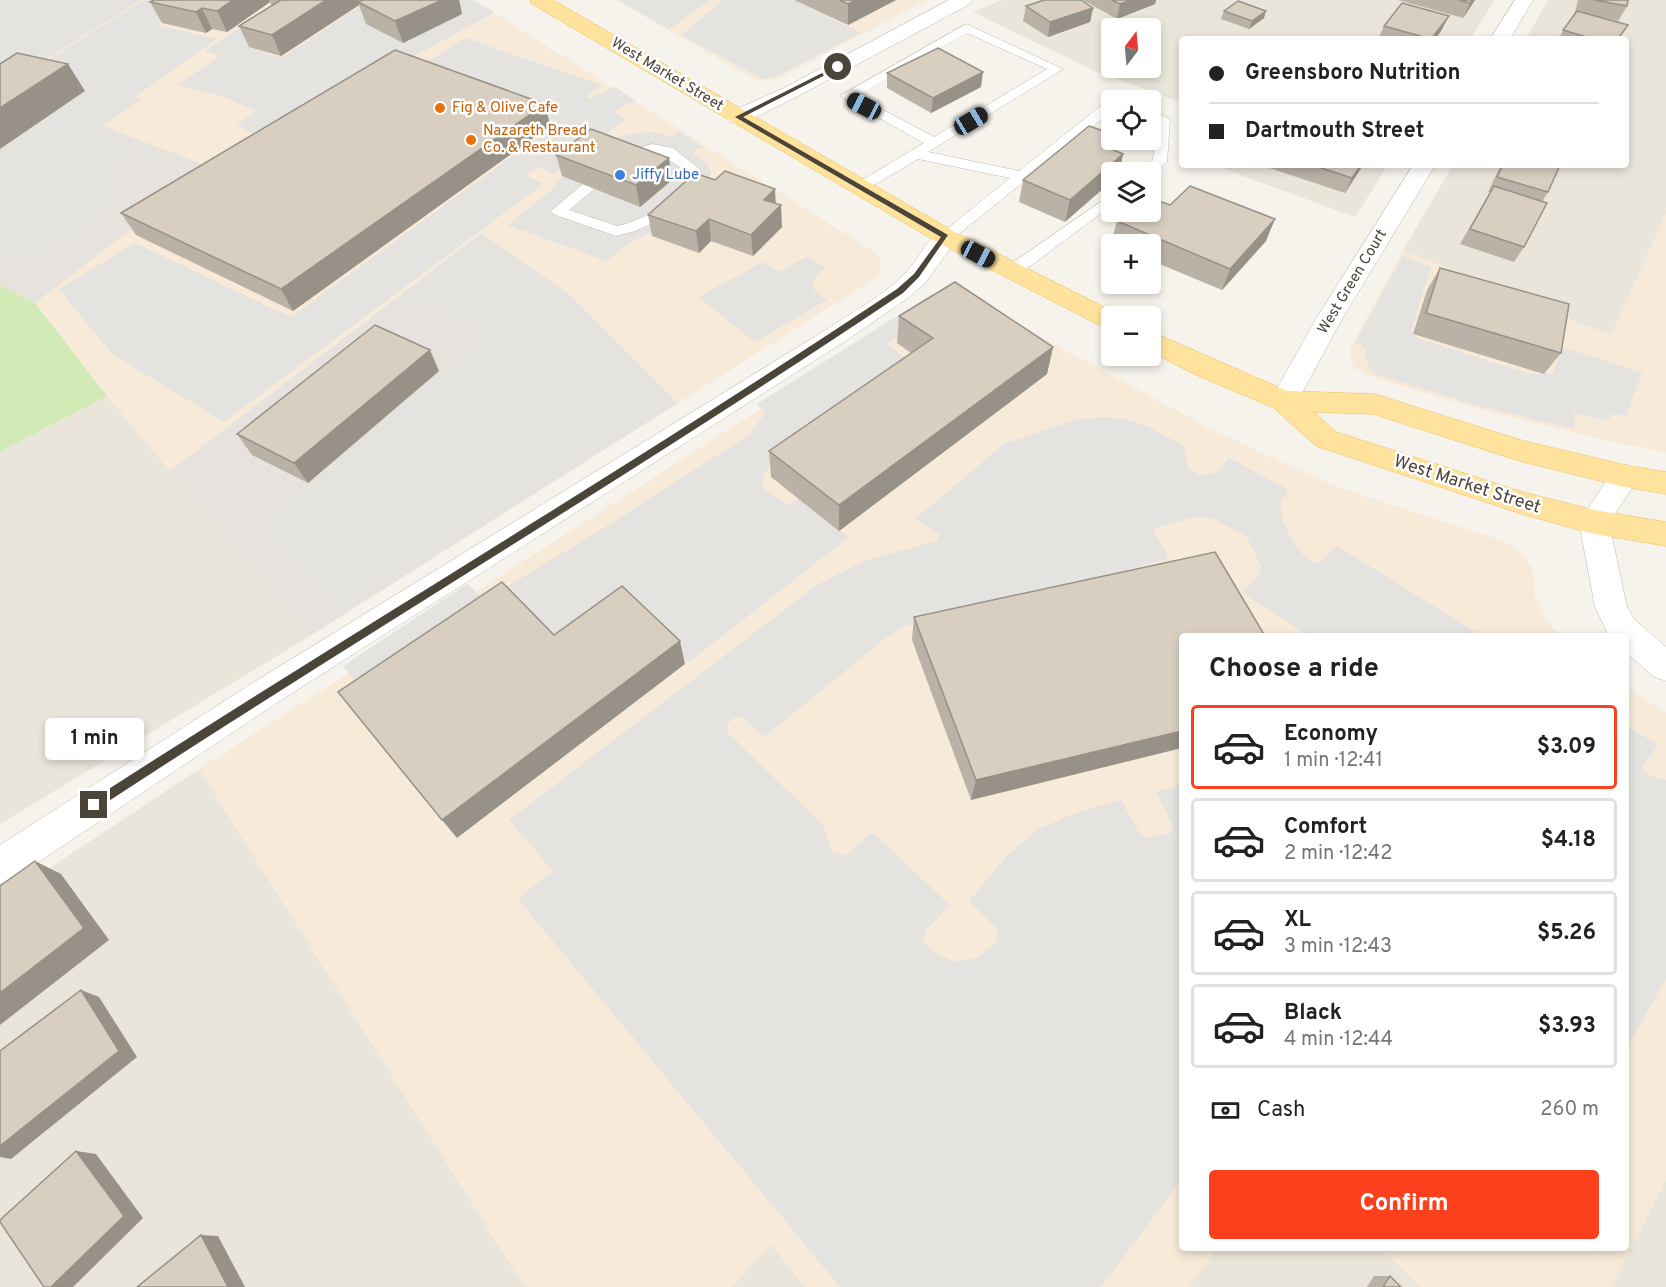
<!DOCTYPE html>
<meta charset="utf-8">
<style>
body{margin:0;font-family:Overpass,sans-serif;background:#f2f2f2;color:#222;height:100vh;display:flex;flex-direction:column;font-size:22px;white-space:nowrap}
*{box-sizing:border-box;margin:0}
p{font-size:20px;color:#767676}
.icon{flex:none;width:33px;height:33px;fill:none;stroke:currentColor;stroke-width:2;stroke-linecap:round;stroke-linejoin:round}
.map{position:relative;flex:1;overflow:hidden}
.details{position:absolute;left:1179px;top:633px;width:450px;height:618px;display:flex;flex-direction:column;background:#fff;border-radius:6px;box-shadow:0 3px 9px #0003}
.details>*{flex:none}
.top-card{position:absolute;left:1179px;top:36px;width:450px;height:132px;border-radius:6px;box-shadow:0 3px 9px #0003;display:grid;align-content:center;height:132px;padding:0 30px;background:#fff}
.needle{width:39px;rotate:16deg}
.tools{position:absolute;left:1101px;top:18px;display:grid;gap:12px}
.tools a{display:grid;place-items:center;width:60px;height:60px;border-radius:6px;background:#fff;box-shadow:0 3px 9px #0003;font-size:30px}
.end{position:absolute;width:27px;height:27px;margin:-14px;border:8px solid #4b4439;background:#fff;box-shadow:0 0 0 3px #fff}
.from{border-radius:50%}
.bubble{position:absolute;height:42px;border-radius:6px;background:#fff;box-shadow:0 3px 9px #0003;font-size:20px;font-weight:700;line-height:42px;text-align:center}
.car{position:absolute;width:18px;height:36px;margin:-18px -9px;border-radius:8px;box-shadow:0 0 4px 2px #0007;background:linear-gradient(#222 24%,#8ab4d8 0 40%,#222 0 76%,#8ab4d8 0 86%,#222 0)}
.top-card b{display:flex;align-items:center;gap:21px;height:57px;font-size:22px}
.top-card b+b{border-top:2px solid #e0e0e0}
.top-card i{width:15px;height:15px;background:#222}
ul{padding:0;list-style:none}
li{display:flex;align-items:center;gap:18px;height:84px;margin:0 12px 9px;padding:0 18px;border:3px solid #e0e0e0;border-radius:6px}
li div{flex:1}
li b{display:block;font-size:22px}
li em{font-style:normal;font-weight:700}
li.current{border-color:#fc3f1d}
li>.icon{width:54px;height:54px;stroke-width:1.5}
h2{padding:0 30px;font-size:27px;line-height:72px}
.pay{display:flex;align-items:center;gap:15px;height:66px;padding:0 30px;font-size:22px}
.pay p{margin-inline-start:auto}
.button{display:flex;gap:12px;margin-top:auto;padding:12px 30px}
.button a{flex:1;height:69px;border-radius:6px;background:#fc3f1d;color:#fff;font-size:24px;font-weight:700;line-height:69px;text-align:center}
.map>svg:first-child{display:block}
.residential{fill:#eae5da;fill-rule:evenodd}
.commercial{fill:#f7ead8}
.industrial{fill:#e6e2dd}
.green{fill:#d2eab5}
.parking{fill:#e5e3e0}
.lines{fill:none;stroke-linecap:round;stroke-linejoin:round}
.lane-casing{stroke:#c2bbae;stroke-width:1}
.street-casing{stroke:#c2bbae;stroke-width:1}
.primary-casing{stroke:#e6c16a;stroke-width:1}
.lane{fill:#fff;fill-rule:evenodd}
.street{fill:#fff;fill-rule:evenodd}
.primary{fill:#ffe39c;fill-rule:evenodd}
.wall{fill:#bab2a6}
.shaded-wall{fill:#979187}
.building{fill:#d8cfc1;stroke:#979187;stroke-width:1.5}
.route{fill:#4b4439}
.food-dot{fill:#e8710a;stroke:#fff;stroke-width:2}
.shop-dot{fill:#3f7fe0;stroke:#fff;stroke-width:2}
.labels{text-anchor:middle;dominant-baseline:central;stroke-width:5;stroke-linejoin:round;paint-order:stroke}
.far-street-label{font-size:15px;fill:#4b4439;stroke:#fff}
.far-food-label{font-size:15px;fill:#c56008;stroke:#fff;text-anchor:start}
.far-shop-label{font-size:15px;fill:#366cbe;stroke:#fff;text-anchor:start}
.street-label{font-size:18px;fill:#4b4439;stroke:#fff}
</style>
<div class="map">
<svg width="1666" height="1287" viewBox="0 0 1666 1287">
<rect width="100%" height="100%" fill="#f6f3ec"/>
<!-- residential -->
<g class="residential">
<path d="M1002,0h493l-25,39h-288v64l-92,-34 -117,-57zM1112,28h38v40h-38z"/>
<path d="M1548,0h118v213l-55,123 -208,-86 50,-85h173v-126h-100z"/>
<path d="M1214,165h174l-33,52z"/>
<path d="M107,396l203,240 -310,188v-372z"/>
<path d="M199,769l326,518h-525v-386z"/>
<path d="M1666,1180v107h-55z"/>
<path d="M771,1244l34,43h-74z"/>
<path d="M1217,1248h163l41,39h-232z"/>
</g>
<!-- commercial -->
<g class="commercial">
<path d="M0,0h474l402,253 4,7 -1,16 -201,127 -109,-109 -89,-61 -310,238 -63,-75 -72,-93 90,-69 100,-61 -122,-47 37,-27 -140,-10z"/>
<path d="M615,0h313l-151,79 -10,2 -11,-1z"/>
<path d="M1666,213v239l-45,-8 -132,-32 -117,-35 -18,-9 -5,-18 54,-100 208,86z"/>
<path d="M940,294l28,3 241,131 128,59 164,53 20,13 11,15 3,30 12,23 15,15h-380v612h35l-28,39h-384l-34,-43 -40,43h-206l-326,-518z"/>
<path d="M1626,687l40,26v467l-55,107h-190l-41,-39h246z"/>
</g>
<!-- industrial -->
<g class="industrial">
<path d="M25,73l116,26 -38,27 123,47 -101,61 -90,69 -35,-18v-196z"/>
<path d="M481,233l88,61 109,109 -368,233 -140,-165z"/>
</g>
<!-- green -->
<path class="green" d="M0,285l35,18 72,93 -107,56z"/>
<!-- parking -->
<g class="parking">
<path d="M0,0h141l-141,88z"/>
<path d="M144,0h50l-38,25 61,14 -127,90 -2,6 11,4 10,-4 34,14 -31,20 12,7 -42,53 -69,32 -13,-3v-106l90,-61 -66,-16z"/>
<path d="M279,0l-29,48 31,10 82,-54 -18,-4h128l22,12 -233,127 -25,-14 19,-14 -32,-14 -47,-12 43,-29 -15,-5z"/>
<path d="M618,0h93l-42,29z"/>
<path d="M723,0h70l68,33 -86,44 -13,2 -81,-44z"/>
<path d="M465,38l136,47 -15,11 4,3 25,-12 21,14 -23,10 13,8 -72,55 -16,-7 -12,8 17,9 -319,238 -112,-68 -53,-65 76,-46 156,74 264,-192 -145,-53z"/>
<path d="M679,131l25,17 -9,1 -2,5 14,9 4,10 -5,11 -55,49 -18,7 -27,21 -98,-36 42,-34 12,-15 78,31 -28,-67 21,-7 23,-1 16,5z"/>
<path d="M479,240l87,55 103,107 -331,204 -76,-77 229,-199 -85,-34z"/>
<path d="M808,256l18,12 -11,9 -3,8 3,6 12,9 -72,42 -57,-45 65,-35 15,10z"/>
<path d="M1403,256l28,11 -20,64 6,7 113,36h23l9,-27 80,26 -16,43 -12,-2 -7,6 -33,-7 1,16 -101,-24 -102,-32 -6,-14v-11l-11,-5z"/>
<path d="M934,293l16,10 -63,41 28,21 -145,101 -7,9 -1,12 25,18 14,-7 48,39 -160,125 -59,-56 -64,46 -195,48 -28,-34 124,-82 18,16 117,-71 147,-94 16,-22 -8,-9z"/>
<path d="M1104,417l22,2 21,7 37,20 4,22 6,4 7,3 17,-3 11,-14 60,32 -8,11 1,18 7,15 15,22 9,6h7l17,-16 145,90h-173l-67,-44 18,-19 1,-7 -14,-29 -33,-18 -20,-2 -41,12 16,30 -264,67 -19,12 -122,99 -21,-19h-9l-6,5 -1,9 96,93 8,26 15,5 26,-24 78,73 -25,26 -2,11 13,12 21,8 21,-4 19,-17v-12l-28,-28 37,-44 32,-28 38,-16 45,-13 18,33 10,5 22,-6 2,-6 -17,-34 26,-8v395l-81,108h-261l-322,-388 35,-28 -44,-51 308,-235 47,-24 73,-20 2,-7 -24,-15 89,-75 71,-24z"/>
<path d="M1626,725l32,20 -16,23 8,8 16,4v199l-40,70z"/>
</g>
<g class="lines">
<defs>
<g id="lane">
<path d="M966,24l97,45 -135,83 91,19 88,-70 7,-1h-2v11l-161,129 -5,2 -8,-5 3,-3 69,-56 -92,-19 -54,32h-10l-2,-3 2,-3 70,-42 -84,-47zM967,33l80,36 -113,68 -77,-41z"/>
<path d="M1150,110l20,9 -3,43 -17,13v-3h-11l14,-12 3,-39 -6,-2z"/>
<path d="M652,144l21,4 28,22 -4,15 -21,21 -23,17 -18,8 -19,5 -63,-22 -2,-3 32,-27 5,-1 7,4 -2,3 -24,20 48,16 9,-2 17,-7 23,-17 17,-16 3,-13 -28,-18h-11l-26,12 -7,-4 14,-10z"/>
<path d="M1112,194v11l-95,71h-12l-2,-4 2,-4z"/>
</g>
<g id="street">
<path d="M949,0h23l-2,4 -172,92 -52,26 -8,1 -8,-1 -3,-5 3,-5 54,-24z"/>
<path d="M1515,0h18l-23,39h-20z"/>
<path d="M1413,165h22l-93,154 -48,89 -10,3 -10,-3 -4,-7 46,-82z"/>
<path d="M946,230l9,2 3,5 -32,45 -17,15 -59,41 -575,366 -262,175 -13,5v-39l251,-161 581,-358c25,-17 56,-33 76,-56 12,-13 21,-36 38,-40z"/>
<path d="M1625,465l10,3 5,8 -31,47 18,84 7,12 32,28v34l-12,-4 -28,-25v-16h-17l-14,-29 -16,-85 36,-54z"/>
</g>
<g id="primary">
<path d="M530,0h23l402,232 167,84h-10v13l-9,-2 -166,-85 -405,-238z"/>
<path d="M1150,331l137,60 87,3 150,47 101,24 41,7v22l-41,-7 -102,-25 -150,-48 -59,-2 22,20 190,61 68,17 72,12v24l-72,-12 -69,-19 -209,-69 -42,-38 -80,-34 -44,-23z"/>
</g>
</defs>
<!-- lane casing -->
<use href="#lane" class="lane-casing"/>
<!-- street casing -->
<use href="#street" class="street-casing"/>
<!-- primary casing -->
<use href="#primary" class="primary-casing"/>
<!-- lane -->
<use href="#lane" class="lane"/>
<!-- street -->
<use href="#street" class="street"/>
<!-- primary -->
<use href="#primary" class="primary"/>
</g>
<!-- wall -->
<g class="wall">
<path d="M154,0h205v2l4,-2h96l3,14 -59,29 -37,-19 -7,-19 -78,51 -32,-9 -10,-21 33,-20 -2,-4 -43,30 -15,-3 -6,4 -44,-10 -12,-21z"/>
<path d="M794,0h102l-48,25z"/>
<path d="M1083,0h73l-1,4 -38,15z"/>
<path d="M1398,0h77l-12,18z"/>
<path d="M1578,0h50l-1,6 -9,15 -13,-3 14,21h-61l17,-27z"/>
<path d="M1026,6l67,2 -3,14 -42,15 -25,-16z"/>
<path d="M1224,11l40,7 -15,11 -28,-10z"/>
<path d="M1384,26l57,5 -6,8h-57z"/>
<path d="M887,73l94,14 -50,26 -44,-25z"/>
<path d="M545,104l5,22 -257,185 -157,-76 -15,-22z"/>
<path d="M1112,140h1l-3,8 13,6 -4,18h-7l-47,50 -46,-20 4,-22z"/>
<path d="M556,155l116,25 -32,27 -78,-31z"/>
<path d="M1260,165h103l-18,28z"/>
<path d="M1501,165h59l-12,27 -6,10 -18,45 -10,15 -54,-18 30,-52h-2z"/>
<path d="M776,204l6,23 -29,29 -42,-15 -12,12 -47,-17 -4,-21z"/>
<path d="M1117,221l149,20 -44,49 -72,-30v-16h-35l-4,-1z"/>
<path d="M1440,268l121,85 -17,21 -131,-40 14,-44z"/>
<path d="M899,316l154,31 -6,27 -208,157 -68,-54 -2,-26 142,-98 -14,-10z"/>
<path d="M439,371l-131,112 -56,-28 -15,-21z"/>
<path d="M914,617l351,19 -294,164 -59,-160z"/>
<path d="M1374,1276h16l11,11h-34z"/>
</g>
<!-- shaded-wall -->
<g class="shaded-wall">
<path d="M233,0h36l1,2 -43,30 -10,-21z"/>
<path d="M326,0h33l1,3 -2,-1 1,3 -78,51 -9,-21z"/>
<path d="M442,0h17l3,14 -59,29 -8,-22z"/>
<path d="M856,0h40l-48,25v-21z"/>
<path d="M1131,0h25l-1,4 -38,15 3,-15z"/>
<path d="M1473,0h2l-12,18 7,-15z"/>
<path d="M202,8l10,21 -6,4 -10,-21z"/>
<path d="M1093,8l-3,14 -42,15 2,-15z"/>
<path d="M1266,11l-2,7 -15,11 3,-8z"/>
<path d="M1449,16l-8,15 -6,8h-4z"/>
<path d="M68,64l17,27 -85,58v-41z"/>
<path d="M983,72l-2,15 -50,26 2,-15z"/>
<path d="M545,104l5,22 -257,185 -12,-22z"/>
<path d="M1112,137v3h1l-5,17 -6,-12z"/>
<path d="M1123,154l-4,18h-7v9l-47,41 5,-22z"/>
<path d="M669,158l3,22 -32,27 -4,-22z"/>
<path d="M1361,165h2l-18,28 7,-15z"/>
<path d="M775,189l1,21 5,-5 1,22 -29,29 -2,-21 13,-35z"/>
<path d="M709,219l2,22 -12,12 -3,-22z"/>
<path d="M1275,219l-9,22 -44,49 8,-21z"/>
<path d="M1053,347l-6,27 -208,157v-26z"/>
<path d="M430,350l9,21 -131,112 -14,-20z"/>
<path d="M680,641l5,23 -228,174 -15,-18z"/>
<path d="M1182,731v17l-211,52 5,-20z"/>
<path d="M35,861l26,13 48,66 -109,85v-32z"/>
<path d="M81,990l18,7 38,60 -126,102 -11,-2v-11z"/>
<path d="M76,1151l20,3 47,64 -70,69h-22z"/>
<path d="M201,1235l17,1 27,51h-17z"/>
</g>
<!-- building -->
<g class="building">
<path d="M154,0h79l-16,11 -15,-3 -6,4 -46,-10z"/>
<path d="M281,0h45l-54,35 -33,-9z"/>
<path d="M363,0h79l-47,21 -37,-19z"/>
<path d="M840,0h16l-8,4z"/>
<path d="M1044,0h37l12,8 -43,14 -24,-16z"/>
<path d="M1112,0h19l-11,4z"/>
<path d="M1458,0h15l-3,3z"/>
<path d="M1594,0h34l-1,6z"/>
<path d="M1238,1l28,10 -14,10 -28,-10z"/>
<path d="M1402,3l47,13 -18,23 -47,-13z"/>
<path d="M1577,11l51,14 -10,14h-25l-30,-9z"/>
<path d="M938,48l45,24 -50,26 -46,-25z"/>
<path d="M395,50l150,54 -264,185 -160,-76z"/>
<path d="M17,53l51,11 -68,44v-44z"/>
<path d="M1089,126l23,8v3l-10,8 21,9 -53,46 -47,-20z"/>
<path d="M591,129l78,29 -33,27 -80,-30z"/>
<path d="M1312,165h49l-9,13z"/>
<path d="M1503,165h57l-12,27 -51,-15z"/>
<path d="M725,171l50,18 -11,11 17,5 -30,30 -42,-16 -13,12 -48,-16 47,-42 20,7z"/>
<path d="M1190,186l85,33 -45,50 -113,-48 10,-9h23v-14l20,7z"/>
<path d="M1494,186l53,17 -23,44 -54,-18z"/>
<path d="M1440,268l129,36 -8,49 -135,-40z"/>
<path d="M955,282l98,65 -214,158 -70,-54 164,-113 -34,-22z"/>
<path d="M375,325l55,25 -136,113 -57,-29z"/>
<path d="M1215,552l50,84h-83v95l-206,49 -62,-163z"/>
<path d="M502,582l52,53 68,-49 58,55 -238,179 -104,-128z"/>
<path d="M35,861l49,67 -84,65v-107z"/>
<path d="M81,990l38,61 -119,95v-95z"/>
<path d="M76,1151l48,65 -73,71h-7l-44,-65v-2z"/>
<path d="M201,1235l27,52h-91z"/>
<path d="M1390,1276l11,11h-18z"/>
</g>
<!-- route -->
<path class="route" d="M836,66l5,1 -98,50 205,118 -29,42 -16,16c-265,178 -539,341 -805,515h-8v-7c268,-173 542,-335 807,-512l17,-15 27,-37 -206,-120z"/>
<!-- markers -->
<g class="food-dot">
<circle cx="440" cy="108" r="6"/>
<circle cx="471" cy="140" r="6"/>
</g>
<circle class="shop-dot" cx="620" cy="175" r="6"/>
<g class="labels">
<!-- far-street labels -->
<g class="far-street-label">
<text transform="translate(667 75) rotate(31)">West Market Street</text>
<text transform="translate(1353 282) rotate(-59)">West Green Court</text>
</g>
<!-- far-food labels -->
<g class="far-food-label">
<text x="452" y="108">Fig &amp; Olive Cafe</text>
<text x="483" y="131">Nazareth Bread<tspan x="483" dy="17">Co. &amp; Restaurant</tspan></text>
</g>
<!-- far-shop labels -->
<g class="far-shop-label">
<text x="632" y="175">Jiffy Lube</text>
</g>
<!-- street labels -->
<g class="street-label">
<text transform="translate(1467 485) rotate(18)">West Market Street</text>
</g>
</g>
</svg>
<div class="tools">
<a><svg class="needle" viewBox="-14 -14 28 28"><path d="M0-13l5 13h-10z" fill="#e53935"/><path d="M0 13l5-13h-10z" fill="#767676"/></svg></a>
<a><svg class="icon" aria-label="locate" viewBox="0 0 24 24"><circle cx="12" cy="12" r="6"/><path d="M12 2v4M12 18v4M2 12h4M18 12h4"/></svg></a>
<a><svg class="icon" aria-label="layers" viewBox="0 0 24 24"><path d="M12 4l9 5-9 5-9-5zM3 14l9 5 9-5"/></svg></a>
<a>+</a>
<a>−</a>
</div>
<i class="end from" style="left:838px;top:67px"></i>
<i class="end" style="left:94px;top:805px"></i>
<div class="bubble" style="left:45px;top:718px;width:99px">1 min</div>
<i class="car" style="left:864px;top:106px;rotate:298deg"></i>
<i class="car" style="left:971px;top:121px;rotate:59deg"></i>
<i class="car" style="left:978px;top:254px;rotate:118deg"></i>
<div class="top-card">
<b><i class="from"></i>Greensboro Nutrition</b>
<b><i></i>Dartmouth Street</b>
</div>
<section class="details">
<h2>Choose a ride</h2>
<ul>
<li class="current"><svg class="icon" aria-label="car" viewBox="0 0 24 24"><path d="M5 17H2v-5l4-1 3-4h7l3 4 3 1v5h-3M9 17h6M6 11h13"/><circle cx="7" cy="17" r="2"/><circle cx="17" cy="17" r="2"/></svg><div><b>Economy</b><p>1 min · 12:41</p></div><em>$3.09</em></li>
<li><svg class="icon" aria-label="car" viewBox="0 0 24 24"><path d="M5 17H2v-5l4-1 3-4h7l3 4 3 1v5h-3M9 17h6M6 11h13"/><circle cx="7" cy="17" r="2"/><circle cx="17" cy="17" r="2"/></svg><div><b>Comfort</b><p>2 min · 12:42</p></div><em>$4.18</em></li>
<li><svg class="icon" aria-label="car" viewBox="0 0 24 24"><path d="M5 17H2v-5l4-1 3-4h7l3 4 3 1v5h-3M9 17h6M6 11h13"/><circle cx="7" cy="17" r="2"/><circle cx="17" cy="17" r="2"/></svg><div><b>XL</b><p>3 min · 12:43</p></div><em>$5.26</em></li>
<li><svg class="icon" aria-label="car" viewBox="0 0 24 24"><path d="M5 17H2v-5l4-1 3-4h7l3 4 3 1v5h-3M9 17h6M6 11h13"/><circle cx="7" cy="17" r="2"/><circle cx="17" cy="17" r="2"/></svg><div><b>Black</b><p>4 min · 12:44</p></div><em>$3.93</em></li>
</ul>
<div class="pay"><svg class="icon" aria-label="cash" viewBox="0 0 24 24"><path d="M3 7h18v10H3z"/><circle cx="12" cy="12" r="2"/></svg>Cash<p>260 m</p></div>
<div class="button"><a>Confirm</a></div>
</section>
</div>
